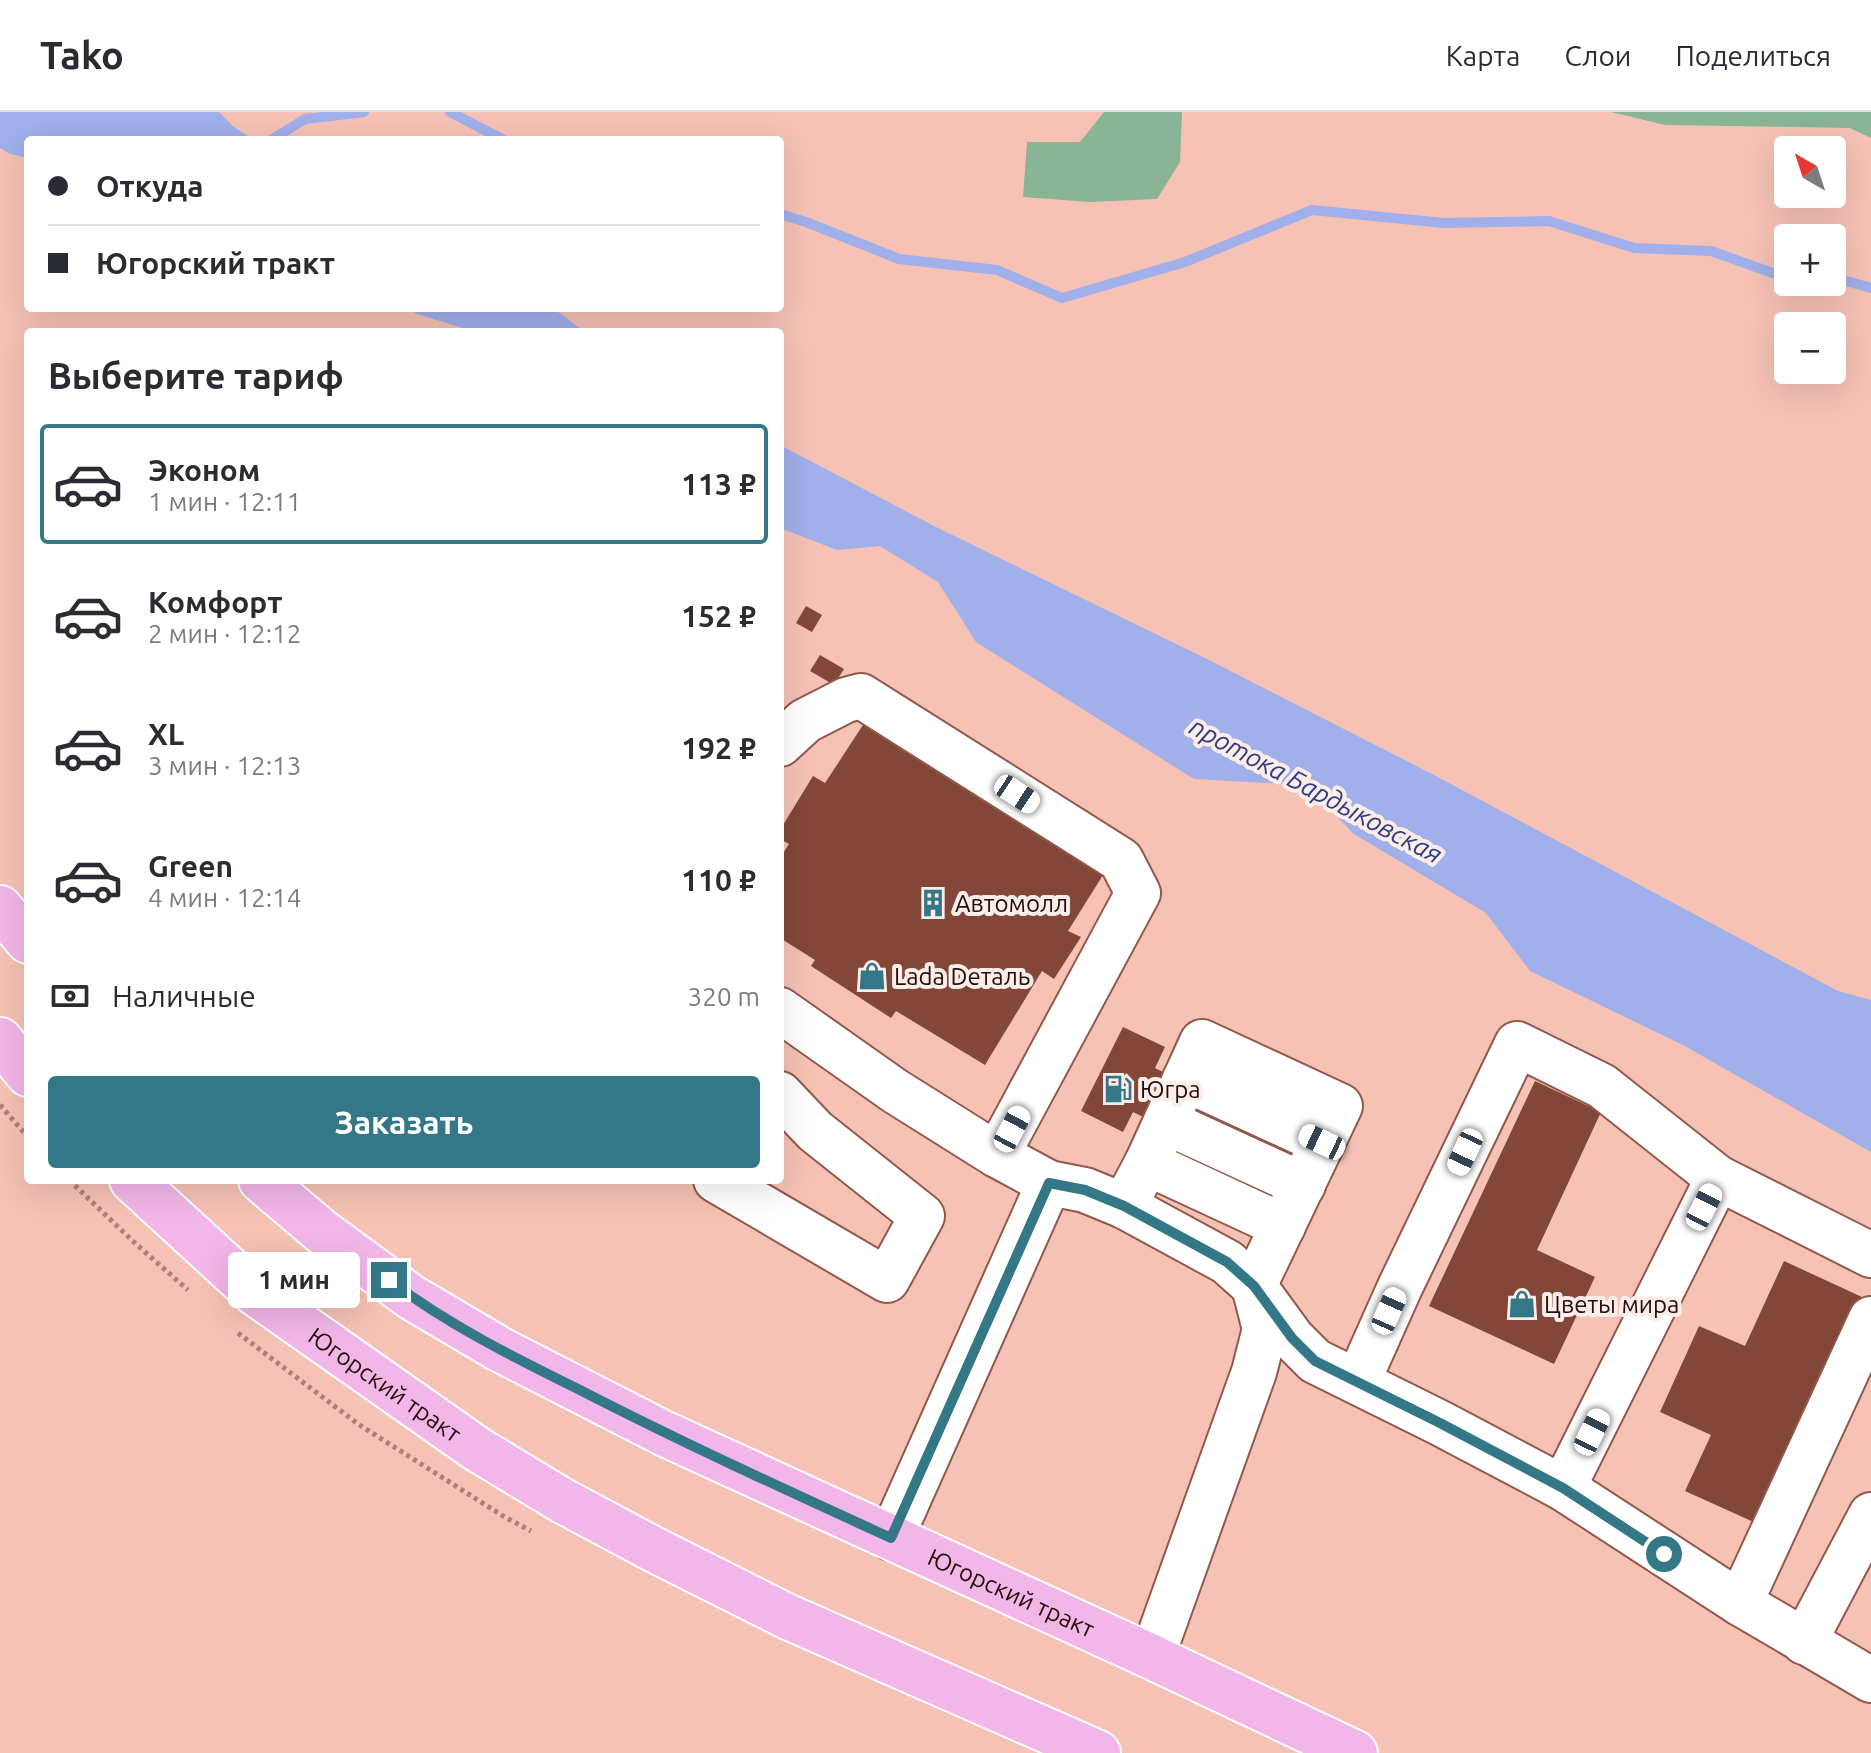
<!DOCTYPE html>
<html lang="ru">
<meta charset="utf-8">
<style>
body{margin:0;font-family:Ubuntu,sans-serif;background:#f7f7f7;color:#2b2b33;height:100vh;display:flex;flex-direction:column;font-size:30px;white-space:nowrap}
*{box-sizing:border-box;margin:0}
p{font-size:26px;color:#7c7c81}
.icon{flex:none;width:44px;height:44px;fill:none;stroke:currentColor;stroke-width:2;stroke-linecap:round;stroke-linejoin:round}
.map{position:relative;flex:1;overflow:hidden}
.panel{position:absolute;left:24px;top:216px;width:760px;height:856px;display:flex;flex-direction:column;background:#fff;border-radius:8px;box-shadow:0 8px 32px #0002}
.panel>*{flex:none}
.hud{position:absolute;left:24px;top:24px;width:760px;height:176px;border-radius:8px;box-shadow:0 8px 32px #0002;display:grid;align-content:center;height:176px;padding:0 24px;background:#fff}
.needle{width:52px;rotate:321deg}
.tools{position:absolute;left:1774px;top:24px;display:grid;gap:16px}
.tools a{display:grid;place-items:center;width:72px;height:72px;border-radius:8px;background:#fff;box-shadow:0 8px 32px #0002;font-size:40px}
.end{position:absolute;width:36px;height:36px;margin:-18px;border:10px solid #347887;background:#fff;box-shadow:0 0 0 4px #fff}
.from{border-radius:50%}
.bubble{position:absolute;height:56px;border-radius:8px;background:#fff;box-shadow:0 8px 32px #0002;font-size:26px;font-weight:700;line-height:56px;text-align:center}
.car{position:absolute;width:24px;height:48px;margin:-24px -12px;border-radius:10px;box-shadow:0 0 6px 2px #0007;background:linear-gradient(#fff 24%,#345 0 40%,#fff 0 76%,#345 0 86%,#fff 0)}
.hud b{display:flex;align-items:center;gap:28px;height:76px;font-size:30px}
.hud b+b{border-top:2px solid #e1e1e2}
.hud i{width:20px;height:20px;background:#2b2b33}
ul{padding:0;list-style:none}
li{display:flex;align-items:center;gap:24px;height:120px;margin:0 16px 12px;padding:0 8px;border:4px solid transparent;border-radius:8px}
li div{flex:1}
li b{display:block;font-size:30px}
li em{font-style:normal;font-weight:700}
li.active{border-color:#347887}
li>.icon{width:72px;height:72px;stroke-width:1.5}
h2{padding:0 24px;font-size:36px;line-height:96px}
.pay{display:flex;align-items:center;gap:20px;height:88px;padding:0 24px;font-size:30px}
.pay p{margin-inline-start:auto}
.primary-button{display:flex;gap:16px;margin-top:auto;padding:16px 24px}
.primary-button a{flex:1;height:92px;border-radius:8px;background:#347887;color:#fff;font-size:32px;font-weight:700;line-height:92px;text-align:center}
header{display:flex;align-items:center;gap:48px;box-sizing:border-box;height:112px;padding:0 40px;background:#fff;border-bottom:2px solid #e1e1e2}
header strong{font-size:38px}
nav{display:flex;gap:44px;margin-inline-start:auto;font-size:28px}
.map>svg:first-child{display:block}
.green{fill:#8ab496}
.water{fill:#a1afea}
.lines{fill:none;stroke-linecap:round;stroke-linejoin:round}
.stream{stroke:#a1afea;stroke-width:10}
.building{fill:#834739}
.minor-casing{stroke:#92594b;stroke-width:48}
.major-casing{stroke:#fff;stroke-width:48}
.path{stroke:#ac8278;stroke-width:5;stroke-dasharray:4 4;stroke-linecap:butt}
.minor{stroke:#fff;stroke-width:44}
.major{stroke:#f2b6e8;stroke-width:44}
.route{stroke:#347887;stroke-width:10}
.labels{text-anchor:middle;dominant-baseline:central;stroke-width:8;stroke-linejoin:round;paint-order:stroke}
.poi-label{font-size:24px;fill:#250e09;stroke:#fbedea;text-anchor:start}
.street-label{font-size:24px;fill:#250e09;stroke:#fbedea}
.water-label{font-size:26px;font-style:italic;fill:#323c81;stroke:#fbedea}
</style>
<header>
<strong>Tako</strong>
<nav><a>Карта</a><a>Слои</a><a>Поделиться</a></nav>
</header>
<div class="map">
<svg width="1871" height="1641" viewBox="0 0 1871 1641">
<rect width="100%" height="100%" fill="#f6c2b5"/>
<!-- green -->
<g class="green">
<path d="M1104,0h78l-2,50 -23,37 -67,3 -67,-5 4,-55h53z"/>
<path d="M1611,0h260v26l-21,-10 -185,-3z"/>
</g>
<!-- water -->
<g class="water">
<path d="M0,0h219l15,15 20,13h-226v18l-18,-4 -10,-6z"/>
<path d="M408,196h145l32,24h-98l-21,-3 -49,-15z"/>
<path d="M780,333l156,82 271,132 227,116 404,216 33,9v152l-188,-107 -153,-74 -44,-58 -132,-79 -21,-21 -49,-29 -90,-5 -218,-137 -38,-60 -58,-36 -43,4 -57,-22z"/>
</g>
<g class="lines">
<!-- stream -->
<g class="stream">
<path d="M450,0l54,28"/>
<path d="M271,28l34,-21 59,-7"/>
<path d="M780,102l26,8 93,37 98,11 65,28 123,-36 127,-52 132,13 105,-2 85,27 77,3 70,25h7"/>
<path d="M1832,165l39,11"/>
</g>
</g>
<!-- building -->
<g class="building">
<path d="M806,494l16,9 -10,17 -16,-9z"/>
<path d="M820,543l24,14 -10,16 -24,-14z"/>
<path d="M863,613l240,150 -35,56 13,6 -27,42 -12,-8 -57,94 -89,-54 -5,7 -80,-52 4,-6 -35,-22v-80l9,-14 -9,-5v-9l33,-54 12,7z"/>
<path d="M1123,915l42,20 -10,21 61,30 64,-16 -62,127 -46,-23 22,-44 -61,-30 -10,20 -42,-21z"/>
<path d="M1535,969l66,31 -64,138 58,27 -41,87 -125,-58z"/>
<path d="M1784,1149l78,36 -104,227 -73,-33 26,-56 -51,-23 39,-86 46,20z"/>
</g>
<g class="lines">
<defs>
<g id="minor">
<path d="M780,632l25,-23 41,-21 15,-4 260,164 17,33 -141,262"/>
<path d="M780,898l115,81 102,64 52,28 36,7 39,16 103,56 27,24 38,52 23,23 125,62 123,65 177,115 131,77"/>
<path d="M1185,967l137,63"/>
<path d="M1166,1010l137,63"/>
<path d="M1147,1051l136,63"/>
<path d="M716,1068l171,100 35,-64 -107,-85 -35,-37"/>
<path d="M1124,1094l23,-43 55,-121 138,64 -86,180 11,43 -11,43 -102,285"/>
<path d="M1358,1269l42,-94 117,-243 85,42 116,92 153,77"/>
<path d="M1563,1376l155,-310"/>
<path d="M891,1426l158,-355"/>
<path d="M1740,1491l131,-284"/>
<path d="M1804,1530l67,-127"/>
</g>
<g id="major">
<path d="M0,796l28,33"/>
<path d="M0,928l28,34"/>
<path id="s1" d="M132,1068l123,113 222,156 86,52 90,48 133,67 312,137"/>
<path id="s2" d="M261,1068l60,51 90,66 88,52 164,84 489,224 203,96"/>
</g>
</defs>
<!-- minor casing -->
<use href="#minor" class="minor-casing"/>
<!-- major casing -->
<use href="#major" class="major-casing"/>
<!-- path -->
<g class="path">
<path d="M0,993l28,32"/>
<path d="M69,1068l67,64 52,46"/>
<path d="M238,1221l120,91 145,92 28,15"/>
</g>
<!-- minor -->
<use href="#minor" class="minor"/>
<!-- major -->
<use href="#major" class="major"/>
</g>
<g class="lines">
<!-- route -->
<path class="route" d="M389,1168c58,44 124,77 189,109 103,53 208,101 313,149l158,-355 36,7 39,16 103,56 27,24 38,52 23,23 125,62 123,65 101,66"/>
</g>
<!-- icons -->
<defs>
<symbol id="building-bare" viewBox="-9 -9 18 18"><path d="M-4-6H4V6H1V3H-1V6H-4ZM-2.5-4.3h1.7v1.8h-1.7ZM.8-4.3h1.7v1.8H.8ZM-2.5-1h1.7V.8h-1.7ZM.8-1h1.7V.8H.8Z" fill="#347887" stroke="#fbedea" stroke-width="2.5" paint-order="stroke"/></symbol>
<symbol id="shop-bare" viewBox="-9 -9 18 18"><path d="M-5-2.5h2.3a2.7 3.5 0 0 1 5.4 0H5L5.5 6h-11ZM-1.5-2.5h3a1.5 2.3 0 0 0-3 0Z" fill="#347887" stroke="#fbedea" stroke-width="2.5" paint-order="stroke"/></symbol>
<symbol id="fuel-bare" viewBox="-9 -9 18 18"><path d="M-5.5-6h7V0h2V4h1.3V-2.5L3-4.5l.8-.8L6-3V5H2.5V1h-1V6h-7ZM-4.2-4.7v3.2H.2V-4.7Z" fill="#347887" stroke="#fbedea" stroke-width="2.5" paint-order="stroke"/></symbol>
</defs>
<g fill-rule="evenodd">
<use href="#building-bare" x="913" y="771" width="40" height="40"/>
<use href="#shop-bare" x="852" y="844" width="40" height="40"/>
<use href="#fuel-bare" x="1098" y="957" width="40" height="40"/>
<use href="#shop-bare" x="1502" y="1172" width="40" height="40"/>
</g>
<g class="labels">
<!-- poi labels -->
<g class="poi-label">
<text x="955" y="791">Автомолл</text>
<text x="894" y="864">Lada Dеталь</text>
<text x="1140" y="977">Югра</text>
<text x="1544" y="1192">Цветы мира</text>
</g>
<!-- street labels -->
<g class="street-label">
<text stroke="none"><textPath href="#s1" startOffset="326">Югорский тракт</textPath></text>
<text stroke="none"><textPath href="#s2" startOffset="860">Югорский тракт</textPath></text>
</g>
<!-- water labels -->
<g class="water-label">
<text transform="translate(1316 678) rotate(28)">протока Бардыковская</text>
</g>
</g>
</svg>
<div class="tools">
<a><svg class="needle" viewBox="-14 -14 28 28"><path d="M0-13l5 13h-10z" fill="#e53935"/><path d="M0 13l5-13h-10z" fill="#7c7c81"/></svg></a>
<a>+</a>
<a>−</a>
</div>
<i class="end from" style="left:1664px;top:1442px"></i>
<i class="end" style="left:389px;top:1168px"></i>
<div class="bubble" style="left:228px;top:1140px;width:132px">1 мин</div>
<i class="car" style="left:1017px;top:682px;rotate:123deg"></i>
<i class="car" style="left:1012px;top:1017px;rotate:28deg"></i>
<i class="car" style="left:1322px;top:1030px;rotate:295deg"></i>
<i class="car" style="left:1465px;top:1040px;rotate:205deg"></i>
<i class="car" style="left:1704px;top:1095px;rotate:27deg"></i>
<i class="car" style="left:1389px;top:1199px;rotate:24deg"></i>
<i class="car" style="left:1592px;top:1320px;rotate:26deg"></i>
<div class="hud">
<b><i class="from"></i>Откуда</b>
<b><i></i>Югорский тракт</b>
</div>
<section class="panel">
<h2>Выберите тариф</h2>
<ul>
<li class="active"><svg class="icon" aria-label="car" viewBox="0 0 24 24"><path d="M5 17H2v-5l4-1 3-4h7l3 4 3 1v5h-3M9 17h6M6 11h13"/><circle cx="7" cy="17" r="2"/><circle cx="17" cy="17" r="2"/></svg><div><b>Эконом</b><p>1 мин · 12:11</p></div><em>113 ₽</em></li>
<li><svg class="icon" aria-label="car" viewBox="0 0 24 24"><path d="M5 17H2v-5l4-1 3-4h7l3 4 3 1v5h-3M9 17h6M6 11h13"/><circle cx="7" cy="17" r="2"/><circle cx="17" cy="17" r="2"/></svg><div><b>Комфорт</b><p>2 мин · 12:12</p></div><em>152 ₽</em></li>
<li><svg class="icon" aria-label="car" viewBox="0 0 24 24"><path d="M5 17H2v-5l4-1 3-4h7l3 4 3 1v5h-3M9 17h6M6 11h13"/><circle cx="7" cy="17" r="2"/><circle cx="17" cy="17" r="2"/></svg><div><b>XL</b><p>3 мин · 12:13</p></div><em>192 ₽</em></li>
<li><svg class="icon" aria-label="car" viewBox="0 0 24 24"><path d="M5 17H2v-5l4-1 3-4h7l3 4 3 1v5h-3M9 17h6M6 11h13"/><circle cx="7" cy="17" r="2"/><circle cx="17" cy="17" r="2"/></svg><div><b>Green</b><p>4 мин · 12:14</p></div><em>110 ₽</em></li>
</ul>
<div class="pay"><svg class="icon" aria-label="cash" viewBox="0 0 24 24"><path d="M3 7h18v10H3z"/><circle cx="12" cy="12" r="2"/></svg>Наличные<p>320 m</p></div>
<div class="primary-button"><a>Заказать</a></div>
</section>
</div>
